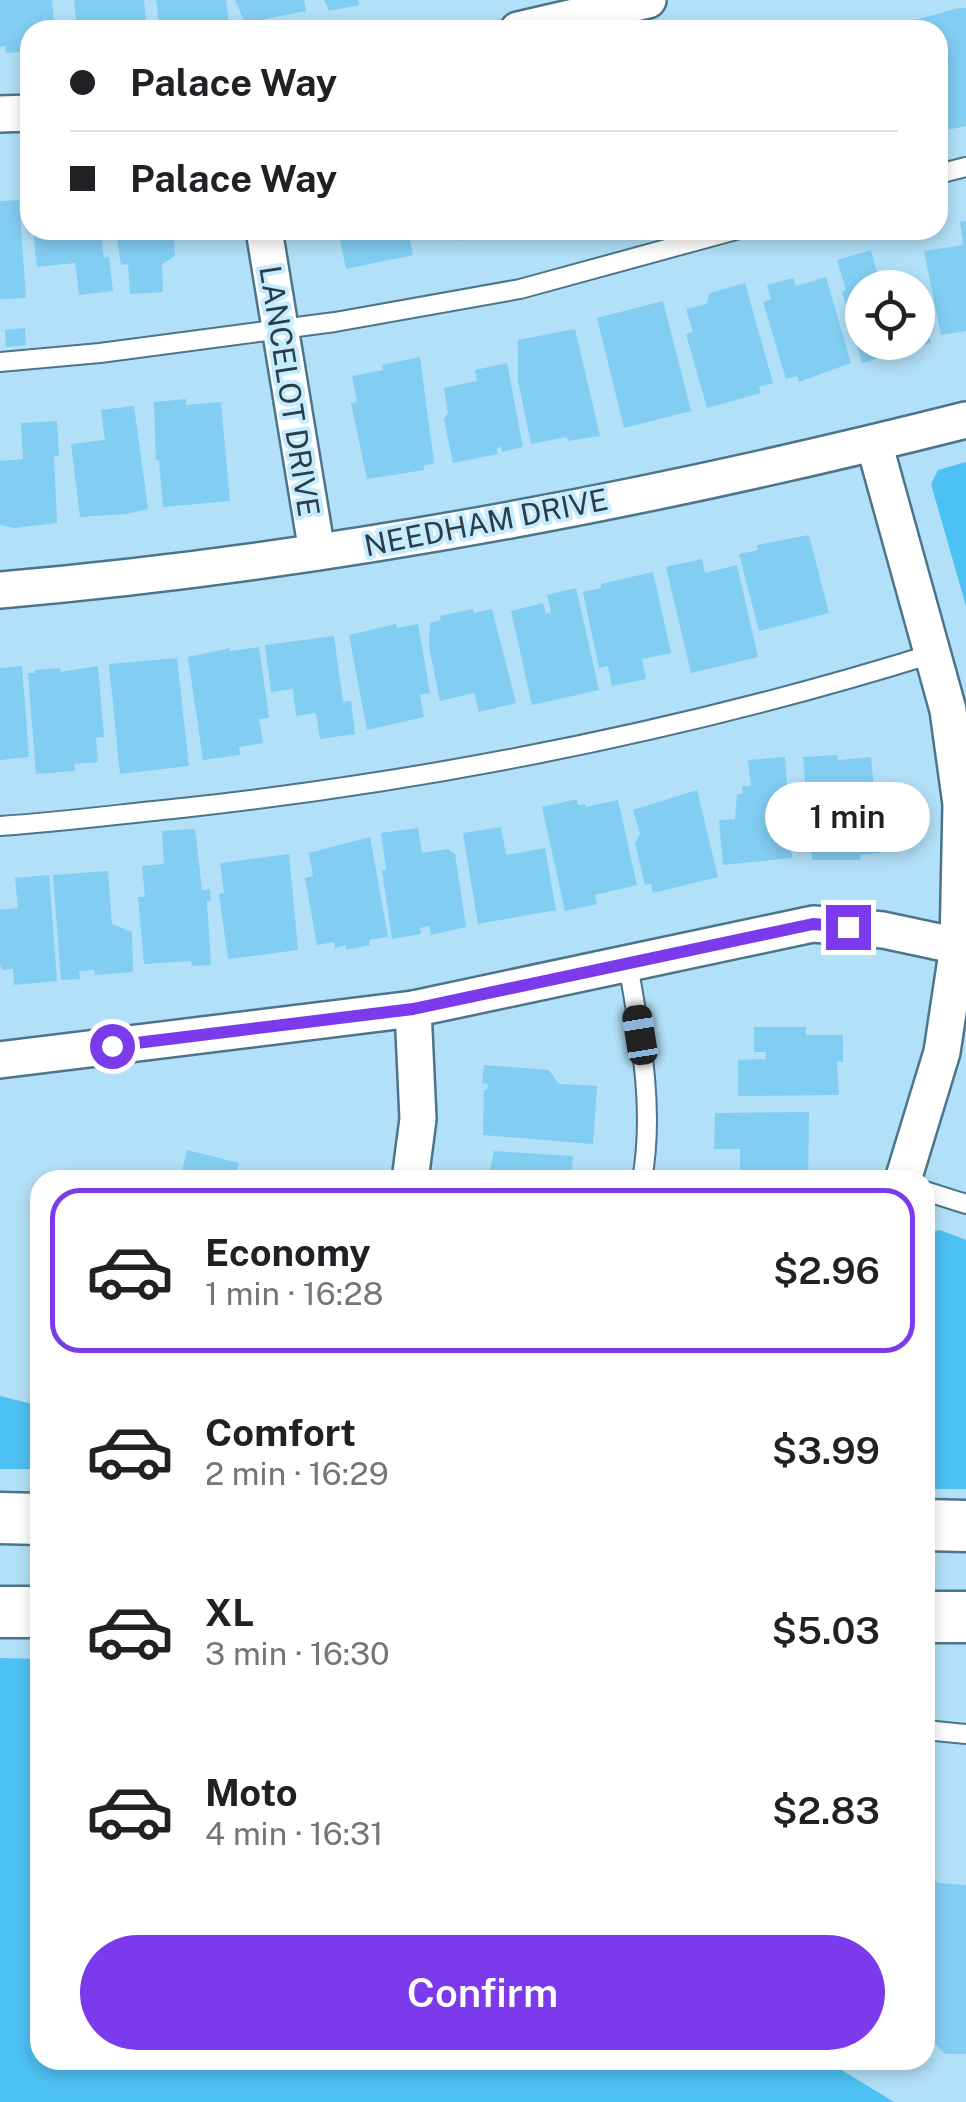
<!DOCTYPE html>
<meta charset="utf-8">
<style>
body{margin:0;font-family:"Public Sans",sans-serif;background:#f6f6f6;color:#202124;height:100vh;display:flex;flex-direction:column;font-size:38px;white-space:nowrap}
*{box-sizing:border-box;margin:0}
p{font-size:32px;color:#757577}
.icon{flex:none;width:55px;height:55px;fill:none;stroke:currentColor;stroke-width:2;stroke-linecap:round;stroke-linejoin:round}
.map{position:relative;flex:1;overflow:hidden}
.drawer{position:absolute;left:30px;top:1170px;width:905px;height:900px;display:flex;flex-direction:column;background:#fff;border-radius:30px;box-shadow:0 5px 15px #0003}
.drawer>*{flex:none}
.top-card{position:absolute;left:20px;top:20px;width:928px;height:220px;border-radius:30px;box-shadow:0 5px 15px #0003;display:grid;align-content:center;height:220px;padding:0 50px;background:#fff}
.controls{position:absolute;left:845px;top:270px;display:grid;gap:20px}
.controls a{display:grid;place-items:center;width:90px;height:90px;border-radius:50%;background:#fff;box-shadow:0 5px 15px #0003;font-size:50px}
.end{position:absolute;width:45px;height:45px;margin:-22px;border:12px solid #7c3aed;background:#fff;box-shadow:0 0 0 5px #fff}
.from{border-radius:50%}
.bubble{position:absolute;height:70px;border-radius:35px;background:#fff;box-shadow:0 5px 15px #0003;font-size:32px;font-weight:600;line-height:70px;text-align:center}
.car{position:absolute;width:30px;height:60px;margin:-30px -15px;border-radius:12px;box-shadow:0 0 8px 2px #0007;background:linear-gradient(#222 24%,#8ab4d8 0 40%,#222 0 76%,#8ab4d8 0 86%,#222 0)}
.top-card b{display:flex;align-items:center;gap:35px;height:95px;font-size:38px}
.top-card b+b{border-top:2px solid #e0e0e0}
.top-card i{width:25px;height:25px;background:#202124}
ul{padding:18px 0 0;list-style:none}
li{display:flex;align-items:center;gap:30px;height:165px;margin:0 20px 15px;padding:0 30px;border:5px solid transparent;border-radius:30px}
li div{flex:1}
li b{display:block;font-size:38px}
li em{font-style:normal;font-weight:600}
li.on{border-color:#7c3aed}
li>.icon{width:90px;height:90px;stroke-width:1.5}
.action{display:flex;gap:20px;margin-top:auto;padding:20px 50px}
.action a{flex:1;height:115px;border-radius:60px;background:#7c3aed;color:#fff;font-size:40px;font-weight:600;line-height:115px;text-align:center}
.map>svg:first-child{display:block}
.green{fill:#4dc1f3}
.building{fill:#82cdf2}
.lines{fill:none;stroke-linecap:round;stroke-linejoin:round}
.service-casing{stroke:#4b758a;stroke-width:22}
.minor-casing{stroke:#4b758a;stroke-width:40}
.secondary-casing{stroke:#4b758a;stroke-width:55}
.service{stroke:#fff;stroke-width:18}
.minor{stroke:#fff;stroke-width:35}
.secondary{stroke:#fff;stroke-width:50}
.route{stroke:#7c3aed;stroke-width:12}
.labels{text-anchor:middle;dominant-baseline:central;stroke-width:8;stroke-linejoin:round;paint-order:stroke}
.street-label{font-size:30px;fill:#2b3d46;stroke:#c7ecff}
</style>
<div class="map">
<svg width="966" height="2102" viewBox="0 0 966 2102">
<rect width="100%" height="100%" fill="#b2e0f8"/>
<!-- green -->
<g class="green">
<path d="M966,462v144l-35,-122 7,-14z"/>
<path d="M940,1230l26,10v249h-41v-243l5,-14z"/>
<path d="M0,1396l40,10v63h-40z"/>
<path d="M0,1658l40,1v401h785l69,42h-894z"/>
</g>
<!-- building -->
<g class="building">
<path d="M0,0h52l3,30h-25v21l-24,2 -1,-7 -5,1z"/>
<path d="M74,0h70l3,30h-70z"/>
<path d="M156,0h70l3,23 -36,7h-33z"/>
<path d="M235,0h69l2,11 -61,12z"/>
<path d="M324,0h34l1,5 -30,6z"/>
<path d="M959,8h7v118l-24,5 -4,-17v-84h-21l-2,-10z"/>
<path d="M19,200l7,98 -26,1v-98z"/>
<path d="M966,221v110l-25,4 -17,-84 39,-6 -3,-23z"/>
<path d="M33,230h68l3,28 5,-1 4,34 -34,4 -4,-32 -38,4z"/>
<path d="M116,230h57l2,26 -13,8 1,28 -33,2 -2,-30 -7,1z"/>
<path d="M338,230h70l5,25 -67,14z"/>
<path d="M457,230h37l1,4 -35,7z"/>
<path d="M871,250l7,27 16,-5 5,16h-37v54h56l1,-44 12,45 -69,20 -20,-72 4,-1 -9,-30z"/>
<path d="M826,277l25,86 -52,19 -2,-6 -11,3 -23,-77 8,-3 -4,-14 26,-7 3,8z"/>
<path d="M745,283l28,100 -14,4 2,6 -54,15 -21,-74 7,-2 -7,-23 20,-5 4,-11z"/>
<path d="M663,301l28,110 -67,17 -27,-110z"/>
<path d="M25,328l1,17 -20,2 -1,-17z"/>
<path d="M575,329l25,107 -32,5 -1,-4 -36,7 -13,-64v-40z"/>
<path d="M420,357l14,106 -10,3v4l-57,9 -16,-76 6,-1 -5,-26 31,-6 -1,-5z"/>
<path d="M507,363l16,84 -21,5 -1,-5 -4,1 1,6 -45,9 -9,-44 4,-6 -4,-25 33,-7 -2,-11z"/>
<path d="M186,399v6l35,-3 9,99 -67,6 -4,-47h-3l-2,-58z"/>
<path d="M134,406l14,103 -21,5 -47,3 -9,-73 34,-4 -4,-30z"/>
<path d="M57,421l2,35h-5l3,67 -43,5 -14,-3v-64l23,-2 -2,-36z"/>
<path d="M809,535l20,78 -70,18 -20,-77 19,-4 -1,-5z"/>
<path d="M702,559l3,14 32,-8 21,92 -67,16 -25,-106z"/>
<path d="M653,572l18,81 -29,6 4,20 -34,7 -4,-20 -9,2 -16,-76 18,-4v-4z"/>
<path d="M576,588l23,102 -67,15 -21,-94 32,-8 3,11 5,-2 -4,-17z"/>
<path d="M473,609l1,4 18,-4 24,94 -37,9 -5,-19 -34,8 -11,-55 1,-23 11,-3 -1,-4z"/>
<path d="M396,624l1,4 21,-4 12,69 -10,2 4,22 -57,13 -18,-95z"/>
<path d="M334,636l9,66 8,-1 4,33 -35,5 -4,-26 -20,3 -3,-27 -22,3 -6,-47z"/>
<path d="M259,647l10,71 -10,1 4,24 -24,4 1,8 -37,5 -15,-103 42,-9v3z"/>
<path d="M177,658l12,108 -69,8 -11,-110z"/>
<path d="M22,666l7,91 -29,3v-92z"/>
<path d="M98,666l6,71 -8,1 2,24 -24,2 1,7 -39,3 -8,-101h7v-3l25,-2 1,4z"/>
<path d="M837,755l1,5 33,-3 9,96 -20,2 1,5h-49l-9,-103z"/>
<path d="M785,757l7,101 -69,7 -4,-45 16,-1 2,-25 6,-1 -1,-7h9l-3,-26z"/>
<path d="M697,790l21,87 -65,16 -2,-9 -6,1 -10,-42 5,-9 -7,-24z"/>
<path d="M577,799l1,6 7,-1 1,3 32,-7 19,85 -42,10 2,9 -32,7 -23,-104z"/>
<path d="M501,827l5,28 39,-7 11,62 -78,14 -15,-91z"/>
<path d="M418,828l4,25 26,-4 7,5 11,73 -35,8 -2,-9 -9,2 1,6 -29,5 -10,-69h4l-5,-37z"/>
<path d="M195,829l7,61 8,-1 1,12h-4l4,64 -19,1 -1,-5 -47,3 -6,-67h7l-3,-31 22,-2 -2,-33z"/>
<path d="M370,837l18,100 -19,3 1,5 -24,5v-5l-11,3 -1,-6 -17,3 -12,-67 8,-2 -4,-23z"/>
<path d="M289,854l9,96 -70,9 -9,-65 5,-1 -4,-30z"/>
<path d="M108,871l4,53 20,8 1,40 -38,3 -1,-5 -15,1 1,8 -19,1 -8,-105z"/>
<path d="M49,875l8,106 -43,4 -1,-16 -11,1 -2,-6v-54l18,-2 -3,-30z"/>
<path d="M754,1027h52v8h37v27h-6l2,33 -101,1v-36l28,-1v-7h-12z"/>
<path d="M484,1065l65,5 10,14 38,2 -4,58 -110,-9 1,-45h3l1,-6 -6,-1z"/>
<path d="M809,1112l-1,68h-68v-31h-26l1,-36z"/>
<path d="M187,1150l52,13 -4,17h-55z"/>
<path d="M494,1151l79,5 -2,24h-83z"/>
<path d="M925,1870l13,13 28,2v169h-21l-20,-21z"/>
</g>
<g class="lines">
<defs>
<g id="service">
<path d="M938,174l28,-7"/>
<path d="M0,362l100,-9 235,-31 185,-33 216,-59"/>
<path d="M0,826c61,-4 121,-12 182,-18 254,-28 506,-78 750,-154"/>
<path d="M628,964c12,71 27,143 14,216"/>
<path d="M925,1191l41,13"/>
<path d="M925,1730l41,4"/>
</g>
<g id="minor">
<path d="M518,30l130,-30"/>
<path d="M0,114l30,-1"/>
<path d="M264,230l53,322"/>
<path d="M874,443l74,267 13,94 -3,142 -16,106 -39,128"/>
<path d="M0,590c326,-28 649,-90 966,-170"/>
<path d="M0,1060l413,-51 400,-85 70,6 75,16"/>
<path d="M410,1180l8,-61 -5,-110"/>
</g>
<g id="secondary">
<path d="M0,1518l40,1"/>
<path d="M925,1525l41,1"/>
<path d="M0,1612h40"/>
<path d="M925,1617h41"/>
</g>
</defs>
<!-- service casing -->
<use href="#service" class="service-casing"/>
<!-- minor casing -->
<use href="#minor" class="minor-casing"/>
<!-- secondary casing -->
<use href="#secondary" class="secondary-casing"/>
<!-- service -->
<use href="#service" class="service"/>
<!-- minor -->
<use href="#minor" class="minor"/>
<!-- secondary -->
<use href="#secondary" class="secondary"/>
</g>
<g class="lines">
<!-- route -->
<path class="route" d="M112,1046l301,-37 400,-85 35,3"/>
</g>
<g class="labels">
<!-- street labels -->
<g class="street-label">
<text transform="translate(290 391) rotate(81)">LANCELOT DRIVE</text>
<text transform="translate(486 522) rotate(-11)">NEEDHAM DRIVE</text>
</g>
</g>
</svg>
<div class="controls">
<a><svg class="icon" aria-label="locate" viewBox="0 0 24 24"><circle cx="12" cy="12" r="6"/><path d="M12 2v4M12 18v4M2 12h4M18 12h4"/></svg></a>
</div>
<i class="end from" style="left:112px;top:1046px"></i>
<i class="end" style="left:848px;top:927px"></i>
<div class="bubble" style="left:765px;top:782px;width:165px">1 min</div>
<i class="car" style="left:640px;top:1035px;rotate:351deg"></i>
<div class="top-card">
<b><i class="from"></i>Palace Way</b>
<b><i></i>Palace Way</b>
</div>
<section class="drawer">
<ul>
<li class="on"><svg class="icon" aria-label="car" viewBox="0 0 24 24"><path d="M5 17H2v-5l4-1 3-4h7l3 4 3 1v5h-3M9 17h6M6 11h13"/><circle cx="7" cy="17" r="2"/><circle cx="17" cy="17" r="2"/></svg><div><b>Economy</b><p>1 min · 16:28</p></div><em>$2.96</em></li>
<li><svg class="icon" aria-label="car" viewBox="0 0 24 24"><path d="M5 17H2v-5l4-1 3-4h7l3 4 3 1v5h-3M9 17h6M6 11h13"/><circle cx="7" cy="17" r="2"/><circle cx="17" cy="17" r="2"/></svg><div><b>Comfort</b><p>2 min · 16:29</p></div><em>$3.99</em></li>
<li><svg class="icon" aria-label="car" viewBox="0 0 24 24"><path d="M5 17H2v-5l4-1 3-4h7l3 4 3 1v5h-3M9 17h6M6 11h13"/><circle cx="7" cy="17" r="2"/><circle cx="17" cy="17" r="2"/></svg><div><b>XL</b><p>3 min · 16:30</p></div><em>$5.03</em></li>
<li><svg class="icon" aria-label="car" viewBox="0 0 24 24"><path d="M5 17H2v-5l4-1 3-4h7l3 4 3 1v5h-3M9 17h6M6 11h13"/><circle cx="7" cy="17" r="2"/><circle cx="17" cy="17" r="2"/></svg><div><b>Moto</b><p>4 min · 16:31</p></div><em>$2.83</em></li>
</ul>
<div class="action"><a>Confirm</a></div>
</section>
</div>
